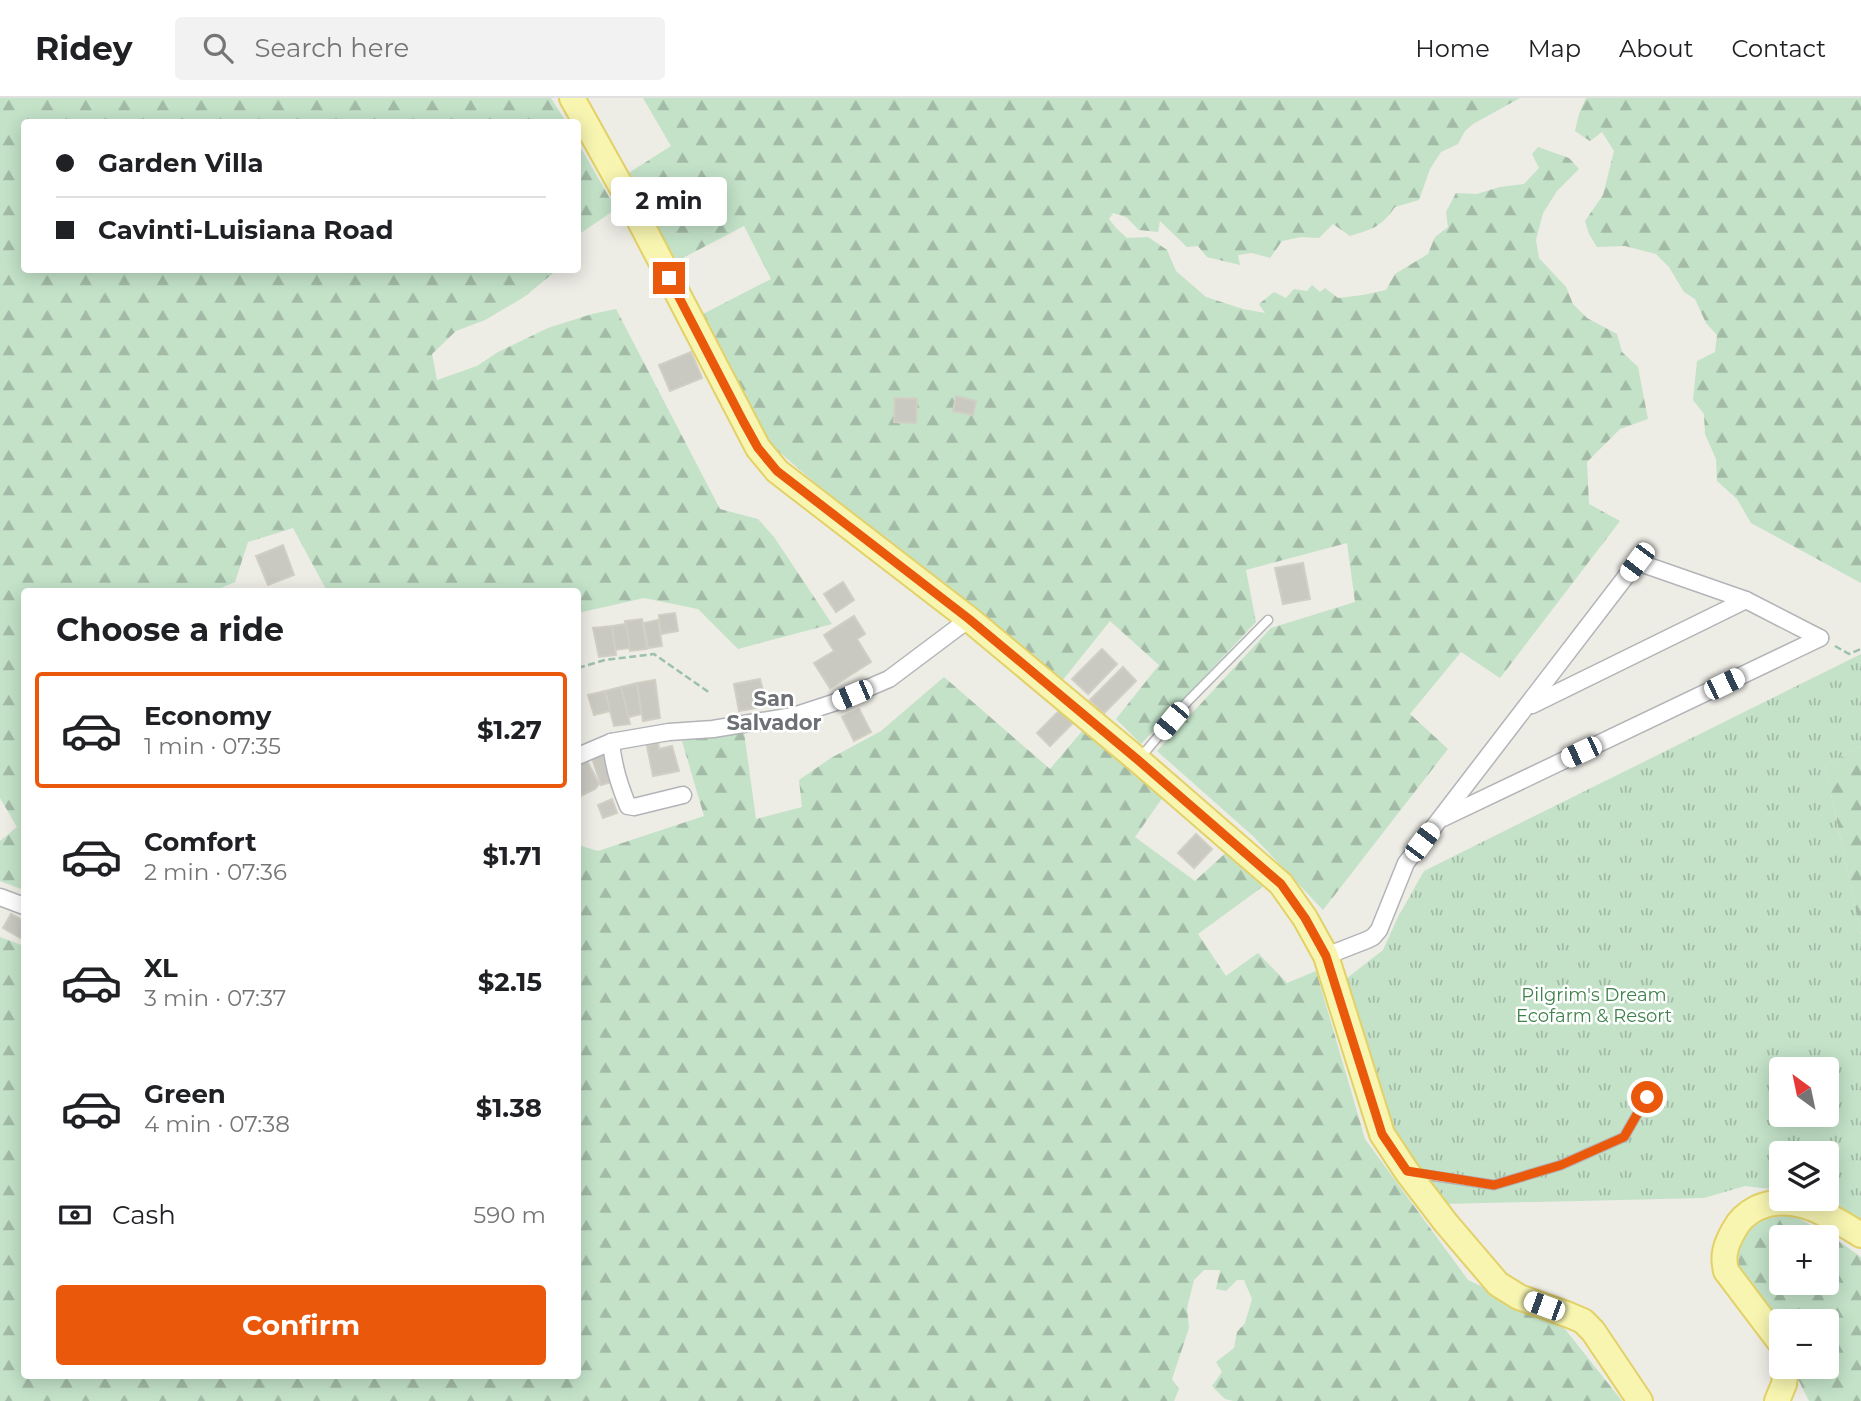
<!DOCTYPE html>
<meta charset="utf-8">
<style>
body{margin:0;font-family:Montserrat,sans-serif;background:#f2f2f2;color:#202124;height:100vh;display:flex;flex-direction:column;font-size:26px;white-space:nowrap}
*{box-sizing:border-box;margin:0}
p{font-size:23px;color:#757577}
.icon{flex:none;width:38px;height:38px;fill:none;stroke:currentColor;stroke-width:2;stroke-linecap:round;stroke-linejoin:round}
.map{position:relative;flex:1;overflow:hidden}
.sheet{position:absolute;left:21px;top:490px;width:560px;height:791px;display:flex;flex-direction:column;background:#fff;border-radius:7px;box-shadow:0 4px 18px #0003}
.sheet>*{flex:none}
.hud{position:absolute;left:21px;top:21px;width:560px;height:154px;border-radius:7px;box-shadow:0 4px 18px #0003;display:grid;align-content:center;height:154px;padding:0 35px;background:#fff}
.needle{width:46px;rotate:327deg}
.buttons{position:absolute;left:1769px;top:959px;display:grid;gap:14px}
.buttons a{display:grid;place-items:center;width:70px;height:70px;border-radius:7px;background:#fff;box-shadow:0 4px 18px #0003;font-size:35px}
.end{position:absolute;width:32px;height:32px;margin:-16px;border:9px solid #ea580c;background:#fff;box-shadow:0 0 0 4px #fff}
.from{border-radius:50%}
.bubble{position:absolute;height:49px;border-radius:7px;background:#fff;box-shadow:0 4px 18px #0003;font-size:23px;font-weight:700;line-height:49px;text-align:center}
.car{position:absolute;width:21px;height:42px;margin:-21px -10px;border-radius:9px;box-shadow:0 0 5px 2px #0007;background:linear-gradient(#fff 24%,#345 0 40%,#fff 0 76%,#345 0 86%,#fff 0)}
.hud b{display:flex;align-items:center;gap:24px;height:66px;font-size:26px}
.hud b+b{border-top:2px solid #e0e0e0}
.hud i{width:18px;height:18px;background:#202124}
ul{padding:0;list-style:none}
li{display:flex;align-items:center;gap:21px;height:116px;margin:0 14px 10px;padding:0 21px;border:4px solid transparent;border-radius:7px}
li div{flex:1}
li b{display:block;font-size:26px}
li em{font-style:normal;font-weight:700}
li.current{border-color:#ea580c}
li>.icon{width:63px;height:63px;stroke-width:1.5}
h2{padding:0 35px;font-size:32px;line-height:84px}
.pay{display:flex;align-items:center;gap:18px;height:77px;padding:0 35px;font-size:26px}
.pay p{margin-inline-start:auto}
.action{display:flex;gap:14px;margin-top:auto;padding:14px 35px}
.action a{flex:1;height:80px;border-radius:7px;background:#ea580c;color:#fff;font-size:28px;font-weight:700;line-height:80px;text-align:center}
header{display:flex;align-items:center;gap:42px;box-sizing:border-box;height:98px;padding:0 35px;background:#fff;border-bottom:2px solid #e0e0e0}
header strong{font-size:33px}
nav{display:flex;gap:38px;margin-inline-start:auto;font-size:24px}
.search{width:490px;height:63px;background:#f2f2f2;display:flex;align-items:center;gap:18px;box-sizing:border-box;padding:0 24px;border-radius:7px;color:#757577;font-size:26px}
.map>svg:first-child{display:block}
.forest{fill:url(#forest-firs);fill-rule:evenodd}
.park{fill:url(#park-tufts);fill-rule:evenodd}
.building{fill:#c9c8c1;stroke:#d1cfc3;stroke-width:2}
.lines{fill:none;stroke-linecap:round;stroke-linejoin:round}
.lane-casing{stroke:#b2b4b8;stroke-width:11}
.street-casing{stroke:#b2b4b8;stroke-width:19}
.primary-casing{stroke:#e3d168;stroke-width:28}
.path{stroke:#9cc0ab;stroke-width:2.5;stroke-dasharray:7 3.5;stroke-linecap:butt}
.lane{stroke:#fff;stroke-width:8}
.street{stroke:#fff;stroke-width:16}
.primary{stroke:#f7f5b0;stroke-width:24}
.route{stroke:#ea580c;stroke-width:9}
.labels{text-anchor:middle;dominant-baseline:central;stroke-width:5;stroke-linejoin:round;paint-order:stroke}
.park-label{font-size:18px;fill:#3e814a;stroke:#fff}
.quarter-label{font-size:21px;font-weight:bold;fill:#6d7075;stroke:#fff}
</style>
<header>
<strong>Ridey</strong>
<div class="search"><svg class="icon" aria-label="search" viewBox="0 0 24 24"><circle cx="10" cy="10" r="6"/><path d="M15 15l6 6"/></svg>Search here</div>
<nav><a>Home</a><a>Map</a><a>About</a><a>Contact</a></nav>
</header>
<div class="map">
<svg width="1861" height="1303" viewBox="0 0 1861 1303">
<defs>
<pattern id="forest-firs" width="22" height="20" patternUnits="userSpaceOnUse" patternTransform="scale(1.75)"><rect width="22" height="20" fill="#c3e2c8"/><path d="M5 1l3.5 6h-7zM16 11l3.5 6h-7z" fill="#a2baa6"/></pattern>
<pattern id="park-tufts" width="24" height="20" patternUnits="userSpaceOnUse" patternTransform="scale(1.75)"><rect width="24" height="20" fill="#c3e2c8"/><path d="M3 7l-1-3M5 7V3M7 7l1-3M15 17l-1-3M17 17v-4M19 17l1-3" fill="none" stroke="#a2baa6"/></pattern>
</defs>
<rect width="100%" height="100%" fill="#edece5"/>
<!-- forest -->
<g class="forest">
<path d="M0,0h551l15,24h-542v148h533l-33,27 -39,23 -29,11 -24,23 5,26 40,-14 21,-14 50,-24 44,-14 24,-5 104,200 38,10 16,18 58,87 -94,25 -40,-40 -54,-11 -66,15v-21l-251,-1 -34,-63 -45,14 -13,40 -21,9 -190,1v298l-24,-9v-40l17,-14 -17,-29z"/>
<path d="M643,0h877l-47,26 -8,7 -7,13 -17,8 -11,17 -11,31 -24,7c-14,20 -22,22 -45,29l-17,-12 -14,14 -18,-1 -19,4 -12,17 -18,-5 -14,2 2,10 -33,-8 -9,-11 -11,1 -27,-26 -2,11 -19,-2 -13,-13 -13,-4 -4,6 7,9 11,10 21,-1 19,13 9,21 30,26 37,12 22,4 -6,-9 15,-12 12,6 8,-9 13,2 5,-6 8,7 5,-4 13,10 25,-3 23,-5 9,-16 33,-20 7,-17 13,-10 -2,-15 10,-19 21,1 23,-7 24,-3 15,-16 -7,-14 6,-7 31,11 10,11 -22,22 -14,22 -7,27 3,18 27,29 7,17 14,14 30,16 5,18 16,15 10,52 -28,10 -33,33 2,42 31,17 -120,157 -39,-26 -51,62 38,35 -125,161 -70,-74 -96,-85 114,-123 84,-26 -8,-59 -101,27 10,52 -115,122 -25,-25 43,-54 -49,-44 -48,60 -224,-178 -69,-60 -66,-129 68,-35 -27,-53 -67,35 -50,-87 44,-28z"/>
<path d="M1586,0h275v485l-110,-60 -14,-24 -20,-18 -1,-22 -11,-25 -1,-20 -11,-14 4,-39 18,-9 2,-17 -11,-12 -11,-24 -11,-7 -15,-25 -13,-13 -31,-8 -28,1 -8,-13 -4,-13 18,-26 11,-44 -12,-19 -12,9 -15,-10 4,-17z"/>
<path d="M578,45l38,66 -38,26z"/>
<path d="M944,579l106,92 33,-39 80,67 -28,40 60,44 36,-33 34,37 -67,49 28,42 32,-23 29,30 29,-12 49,168 103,141 93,44 61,77h-389l-8,-2 -13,-13 10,-14 -6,-10 18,-14 3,-16 8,-9 7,-24 -8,-19h-7l-11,11 -10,-2 4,-19h-16l-10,10 -7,28 2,20 -17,51 7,10 -5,12h-1174v-464l24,9v430h554v-531l20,6 106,-35 -22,-75 62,-9 12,87 46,-12 -3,-27 32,-22 50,-27z"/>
<path d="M1861,648v189l-36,-169z"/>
<path d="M1793,1117l44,25 24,17v144h-52l-11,-22 -2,-12h31v-46h-45l-1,11 -43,-63 1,-28 18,-21zM1782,1139h45v46h-45z"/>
</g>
<!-- park -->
<path class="park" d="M1861,556v92l-36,20 36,169v294l-52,-30h18v-46h-45l-1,37 -36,-4 -41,12 -260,6 -62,-79 -40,-143 41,-32 15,-33 26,-46zM1782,971h45v46h-45z"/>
<!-- building -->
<g class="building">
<path d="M691,254l11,26 -32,13 -11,-26z"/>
<path d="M956,298l20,5 -3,14 -20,-4z"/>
<path d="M895,300l22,1 -1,24 -22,-1z"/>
<path d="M283,447l11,30 -26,10 -12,-29z"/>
<path d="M1303,465l7,36 -27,5 -8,-36z"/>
<path d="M843,484l11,18 -18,12 -12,-18z"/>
<path d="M675,515l3,18 -17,3 -2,-19z"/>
<path d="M854,518l11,18 -8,5 14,23 -41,26 -16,-25 20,-12 -10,-16z"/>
<path d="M642,521l5,30 -17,2 -5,-30z"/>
<path d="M658,522l4,26 -14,2 -4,-25z"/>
<path d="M626,526l4,24 -15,2 -3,-24z"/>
<path d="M612,528l4,29 -17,2 -6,-29z"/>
<path d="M1102,551l15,15 -29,30 -16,-15z"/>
<path d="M1123,569l13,14 -32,32 -14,-13z"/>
<path d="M760,581l7,27 -28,5 -5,-27z"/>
<path d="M655,582l5,38 -17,3 -6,-38z"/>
<path d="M637,585l4,31 -12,3 -8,-30z"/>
<path d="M621,589l9,37 -16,2 -9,-35z"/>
<path d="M605,593l5,20 -16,4 -6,-20z"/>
<path d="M859,611l12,23 -17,9 -12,-24z"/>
<path d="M1060,612l13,13 -23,23 -13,-13z"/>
<path d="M658,644l1,7 13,-3 7,25 -26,5 -6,-30z"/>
<path d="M607,652l8,31 -14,4 -10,-30z"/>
<path d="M586,661l13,25 -4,5 -16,8 -1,-33z"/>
<path d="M612,701l5,14 -14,5 -5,-13z"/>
<path d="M1196,736l16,15 -18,19 -16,-15z"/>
<path d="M11,816l13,7v19l-21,-12z"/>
</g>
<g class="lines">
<defs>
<g id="lane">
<path d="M1140,660l48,-57 80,-81"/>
<path d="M1414,1075l80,12 67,-20 63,-28 23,-40"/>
</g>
<g id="street">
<path d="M1532,607l214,-105"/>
<path d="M611,644c2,23 8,43 17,64l6,1 49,-12"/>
<path d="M578,658l33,-14 58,-10 44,-3 80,-13 40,-13 56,-24 80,-60"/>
<path d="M1443,720l377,-180"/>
<path d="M0,799l24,9"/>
<path d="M1326,858l41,-16 6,-3 6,-7 27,-67 231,-301 109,38 74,38"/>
</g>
<g id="primary">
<path d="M572,0l60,108 126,242 19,23 192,148 169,141 143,124 24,34 21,38 56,178 25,38 39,51 52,61 21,13 50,18 14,6 10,10 47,70"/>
<path d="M1782,1247l-56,-74c-4,-16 0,-27 8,-41 5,-10 13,-17 23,-22 37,-17 73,8 104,27"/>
<path d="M1777,1303l7,-17 2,-17"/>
</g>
</defs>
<!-- lane casing -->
<use href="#lane" class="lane-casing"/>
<!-- street casing -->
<use href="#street" class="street-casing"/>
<!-- primary casing -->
<use href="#primary" class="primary-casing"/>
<!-- path -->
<g class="path">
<path d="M1835,548l14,8 12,-5"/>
<path d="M578,570l27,-8 49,-6 56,39"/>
</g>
<!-- lane -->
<use href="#lane" class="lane"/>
<!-- street -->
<use href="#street" class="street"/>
<!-- primary -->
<use href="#primary" class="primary"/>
</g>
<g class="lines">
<!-- route -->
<path class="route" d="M669,180l74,143 15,27 19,23 192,148 169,141 143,124 24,34 21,38 56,178 25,37 87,14 67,-20 63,-28 23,-40"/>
</g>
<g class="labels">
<!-- park labels -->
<g class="park-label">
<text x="1594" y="897">Pilgrim's Dream<tspan x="1594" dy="21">Ecofarm &amp; Resort</tspan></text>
</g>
<!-- quarter labels -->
<g class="quarter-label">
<text x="774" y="600">San<tspan x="774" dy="24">Salvador</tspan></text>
</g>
</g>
</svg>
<div class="buttons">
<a><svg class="needle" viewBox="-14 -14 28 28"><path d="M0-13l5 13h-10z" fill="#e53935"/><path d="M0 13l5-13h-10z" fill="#757577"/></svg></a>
<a><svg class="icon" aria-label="layers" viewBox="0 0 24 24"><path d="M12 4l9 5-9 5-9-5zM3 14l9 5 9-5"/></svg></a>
<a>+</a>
<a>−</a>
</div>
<i class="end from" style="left:1647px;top:999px"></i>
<i class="end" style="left:669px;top:180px"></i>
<div class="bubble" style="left:611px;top:79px;width:116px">2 min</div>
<i class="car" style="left:1637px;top:464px;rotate:217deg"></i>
<i class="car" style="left:1724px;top:586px;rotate:64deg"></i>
<i class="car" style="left:852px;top:597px;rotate:247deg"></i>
<i class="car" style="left:1171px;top:623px;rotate:220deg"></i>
<i class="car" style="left:1581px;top:654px;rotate:245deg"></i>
<i class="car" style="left:1422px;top:744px;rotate:37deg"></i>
<i class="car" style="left:1544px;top:1208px;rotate:290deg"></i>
<div class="hud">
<b><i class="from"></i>Garden Villa</b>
<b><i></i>Cavinti-Luisiana Road</b>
</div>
<section class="sheet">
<h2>Choose a ride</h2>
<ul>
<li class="current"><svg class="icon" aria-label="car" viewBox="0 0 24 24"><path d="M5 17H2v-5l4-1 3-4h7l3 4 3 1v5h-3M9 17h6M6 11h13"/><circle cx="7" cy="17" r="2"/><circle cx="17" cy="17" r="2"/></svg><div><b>Economy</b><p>1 min · 07:35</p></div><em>$1.27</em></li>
<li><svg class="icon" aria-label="car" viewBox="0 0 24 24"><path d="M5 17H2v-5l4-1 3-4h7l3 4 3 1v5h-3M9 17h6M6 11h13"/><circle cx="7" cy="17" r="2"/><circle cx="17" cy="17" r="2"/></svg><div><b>Comfort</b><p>2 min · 07:36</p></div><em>$1.71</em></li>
<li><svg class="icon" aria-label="car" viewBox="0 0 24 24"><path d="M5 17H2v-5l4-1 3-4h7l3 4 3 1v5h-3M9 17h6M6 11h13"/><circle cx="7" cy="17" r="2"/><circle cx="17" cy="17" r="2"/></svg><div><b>XL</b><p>3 min · 07:37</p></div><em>$2.15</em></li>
<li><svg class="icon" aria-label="car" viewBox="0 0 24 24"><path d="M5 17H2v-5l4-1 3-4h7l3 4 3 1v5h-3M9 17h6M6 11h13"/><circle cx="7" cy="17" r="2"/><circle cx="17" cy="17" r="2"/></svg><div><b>Green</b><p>4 min · 07:38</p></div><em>$1.38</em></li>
</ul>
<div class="pay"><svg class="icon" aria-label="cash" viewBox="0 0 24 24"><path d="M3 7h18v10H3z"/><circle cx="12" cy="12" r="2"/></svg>Cash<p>590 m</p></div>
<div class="action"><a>Confirm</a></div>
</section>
</div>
